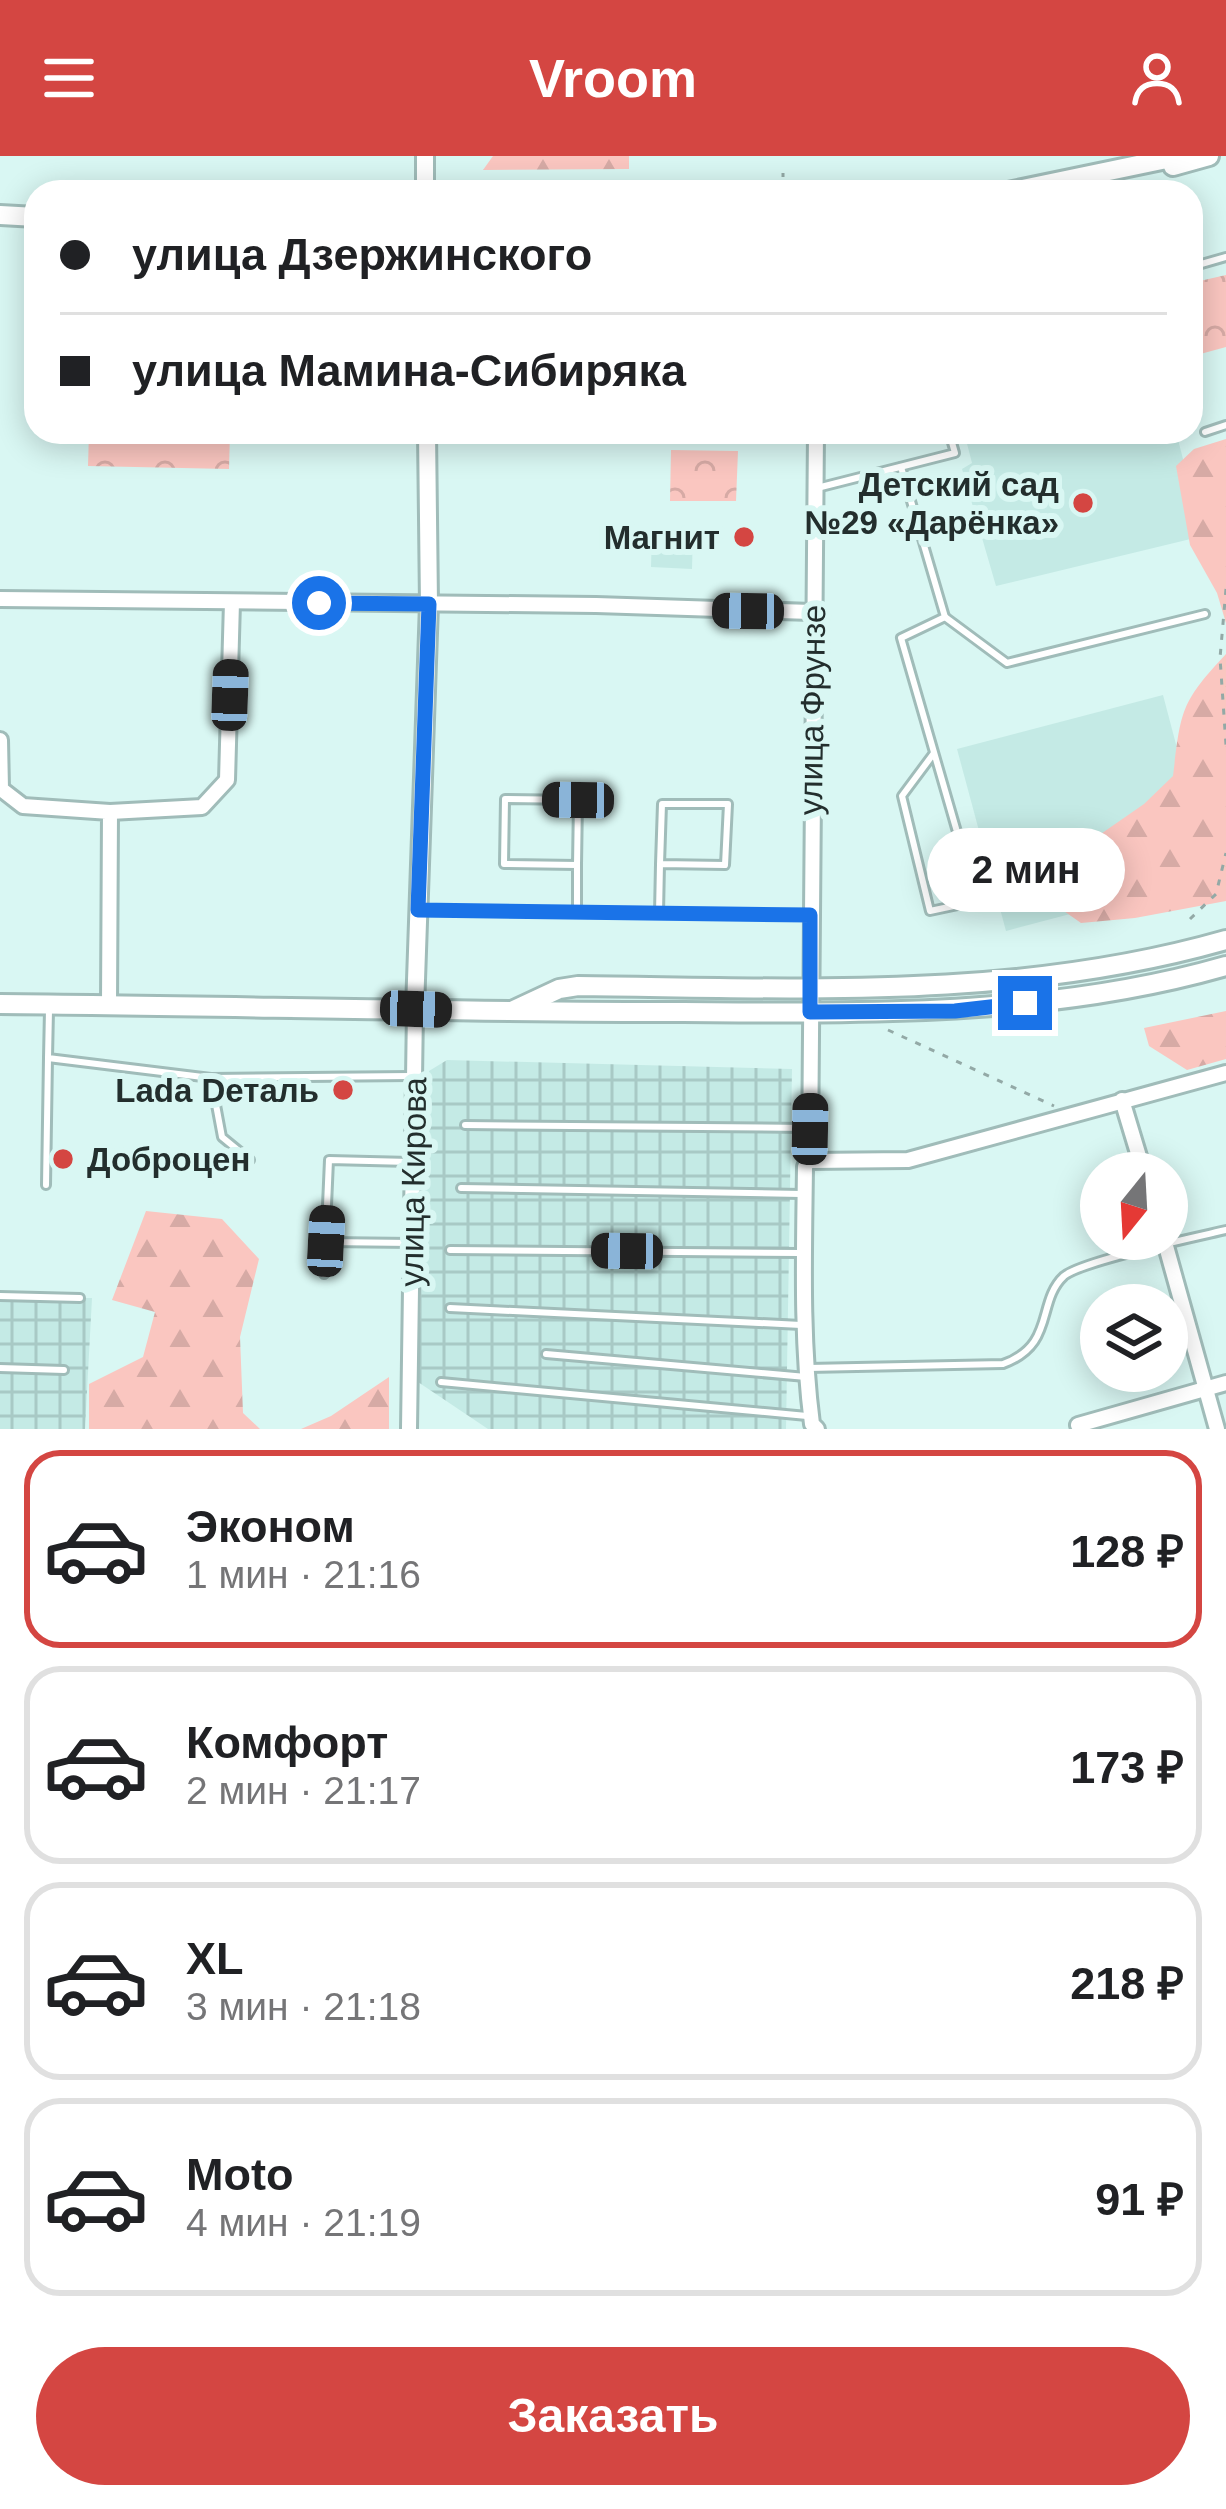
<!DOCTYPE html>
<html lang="ru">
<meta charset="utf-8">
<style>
body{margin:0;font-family:Arial,sans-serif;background:#f2f2f2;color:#202124;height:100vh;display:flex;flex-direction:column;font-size:45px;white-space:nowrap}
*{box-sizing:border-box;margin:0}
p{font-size:39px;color:#757577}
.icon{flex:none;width:66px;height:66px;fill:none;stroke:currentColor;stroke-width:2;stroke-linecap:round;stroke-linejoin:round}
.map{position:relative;height:1273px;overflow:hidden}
.sheet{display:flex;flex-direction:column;background:#fff;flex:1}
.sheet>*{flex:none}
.banner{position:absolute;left:24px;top:24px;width:1179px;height:264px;border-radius:36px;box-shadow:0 6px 30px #0003;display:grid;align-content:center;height:264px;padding:0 36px;background:#fff}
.needle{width:78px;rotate:198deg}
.controls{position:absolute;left:1080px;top:996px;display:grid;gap:24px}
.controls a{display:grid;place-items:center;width:108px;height:108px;border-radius:50%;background:#fff;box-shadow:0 6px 30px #0003;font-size:60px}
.end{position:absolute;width:54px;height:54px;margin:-27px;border:15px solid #1a73e8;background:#fff;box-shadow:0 0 0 6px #fff}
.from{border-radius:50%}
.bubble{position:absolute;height:84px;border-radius:42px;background:#fff;box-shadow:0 6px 30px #0003;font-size:39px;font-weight:700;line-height:84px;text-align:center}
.car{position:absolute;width:36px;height:72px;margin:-36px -18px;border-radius:15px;box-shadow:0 0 9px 3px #0007;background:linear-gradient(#222 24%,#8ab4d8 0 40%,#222 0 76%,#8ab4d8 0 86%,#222 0)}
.banner b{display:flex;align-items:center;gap:42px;height:114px;font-size:45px}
.banner b+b{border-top:3px solid #e0e0e0}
.banner i{width:30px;height:30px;background:#202124}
ul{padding:21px 0 0;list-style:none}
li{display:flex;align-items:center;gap:36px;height:198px;margin:0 24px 18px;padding:0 12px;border:6px solid #e0e0e0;border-radius:36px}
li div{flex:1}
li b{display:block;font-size:45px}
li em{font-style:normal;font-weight:700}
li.active{border-color:#d44642}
li>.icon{width:108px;height:108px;stroke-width:1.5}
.button{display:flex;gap:24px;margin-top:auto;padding:24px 36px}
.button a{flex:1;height:138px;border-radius:72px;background:#d44642;color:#fff;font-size:48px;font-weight:700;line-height:138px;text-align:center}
header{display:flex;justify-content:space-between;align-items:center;height:156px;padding:0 36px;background:#d44642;color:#fff;font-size:54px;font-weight:700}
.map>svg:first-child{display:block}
.built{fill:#c4eae5}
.industrial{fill:url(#industrial-grid)}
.forest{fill:url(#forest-firs)}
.park{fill:url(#park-crowns)}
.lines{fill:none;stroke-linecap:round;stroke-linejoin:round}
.service-casing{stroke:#a0bcb9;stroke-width:12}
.minor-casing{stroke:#a0bcb9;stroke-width:20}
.tertiary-casing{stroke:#a0bcb9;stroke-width:22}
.secondary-casing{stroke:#a0bcb9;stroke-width:24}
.path{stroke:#93a9a6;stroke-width:3;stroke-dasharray:6 9;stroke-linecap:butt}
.service{stroke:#fff;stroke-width:6}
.minor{stroke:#fff;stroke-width:14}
.tertiary{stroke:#fff;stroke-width:16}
.secondary{stroke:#fff;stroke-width:18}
.route{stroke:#1a73e8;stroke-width:15}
.poi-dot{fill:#d44642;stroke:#d9f7f3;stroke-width:4.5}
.labels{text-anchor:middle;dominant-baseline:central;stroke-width:12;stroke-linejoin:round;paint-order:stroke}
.poi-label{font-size:33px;font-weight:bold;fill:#232e2d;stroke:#d9f7f3;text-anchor:end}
.street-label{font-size:33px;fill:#232e2d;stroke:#d9f7f3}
</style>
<header><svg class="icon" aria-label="menu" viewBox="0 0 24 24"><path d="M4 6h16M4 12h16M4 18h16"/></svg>Vroom<svg class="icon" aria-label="person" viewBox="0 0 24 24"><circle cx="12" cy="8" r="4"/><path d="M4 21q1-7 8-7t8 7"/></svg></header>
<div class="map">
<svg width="1226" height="1273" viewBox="0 0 1226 1273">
<defs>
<pattern id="industrial-grid" width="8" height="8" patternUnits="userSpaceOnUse" patternTransform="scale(3)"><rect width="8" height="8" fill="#c4eae5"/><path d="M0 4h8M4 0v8" fill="none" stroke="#a8c9c5"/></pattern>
<pattern id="forest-firs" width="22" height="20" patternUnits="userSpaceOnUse" patternTransform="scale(3)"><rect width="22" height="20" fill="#fac6c0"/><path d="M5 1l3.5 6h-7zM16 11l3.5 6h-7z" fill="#d6aaa5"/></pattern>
<pattern id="park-crowns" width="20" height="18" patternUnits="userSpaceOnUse" patternTransform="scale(3)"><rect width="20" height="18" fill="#fac6c0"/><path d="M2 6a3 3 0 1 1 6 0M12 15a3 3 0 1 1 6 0" fill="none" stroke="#d6aaa5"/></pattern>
</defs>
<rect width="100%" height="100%" fill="#d9f7f3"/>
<!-- built -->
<g class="built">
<path d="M964,276h212l27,104 -207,50 -34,-117 10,-6z"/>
<path d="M652,373l41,1 -1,39 -41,-2z"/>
<path d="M1163,539l48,182 -205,54 -49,-182z"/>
</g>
<!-- industrial -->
<g class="industrial">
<path d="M447,904l345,9 -6,360h-298l-70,-47 11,-311z"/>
<path d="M0,1142h92l-7,131h-85z"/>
</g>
<!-- forest -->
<g class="forest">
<path d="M493,0h136v13l-146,1z"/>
<path d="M1226,283v184l-9,-30 -27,-48 -14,-79 18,-17z"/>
<path d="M1226,498v247l-91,17 -54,5 -20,-14 21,-62 62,-43 29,-28c8,-65 7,-73 53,-122z"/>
<path d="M1226,855v48l-39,11 -38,-24 -5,-18z"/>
<path d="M146,1055l76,8 37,40 -19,78 3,76 17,16h-171v-45l54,-27 12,-45 -43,-12z"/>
<path d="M389,1221v52h-88l30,-13z"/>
</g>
<!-- park -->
<g class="park">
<path d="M1226,119v72l-33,9 -2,-73z"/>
<path d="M89,276h141l-1,37 -141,-3z"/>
<path d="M671,294l67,1 -2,50h-66z"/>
</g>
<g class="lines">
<defs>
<g id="service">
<path d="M1191,111l35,-10"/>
<path d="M1205,276l21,-7"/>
<path d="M901,311l44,150 -44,21 76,263 -47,10 -28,-115 32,-43"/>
<path d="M817,332l138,-35 -6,-21"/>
<path d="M945,461l62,46 198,-49"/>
<path d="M423,754l387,5"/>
<path d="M577,756v-47l-73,-1 1,-65 73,1 -1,65"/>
<path d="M659,757l1,-49 65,1 3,-61h-66l-2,60"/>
<path d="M49,854l-1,48 163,20 200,-2"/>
<path d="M211,922l11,59 28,23"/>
<path d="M465,969l342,3"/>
<path d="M46,1029l2,-127"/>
<path d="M461,1032l340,6"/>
<path d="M326,1086l86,1"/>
<path d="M450,1094l350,3"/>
<path d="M324,1118l5,-114 81,2"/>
<path d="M0,1140l80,2"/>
<path d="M450,1152l351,17"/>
<path d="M546,1198l260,23"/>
<path d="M0,1212l64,2"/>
<path d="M808,1212l195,-4c53,-19 33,-62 61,-88 18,-15 132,-39 162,-46"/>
<path d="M441,1226l366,34"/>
</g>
<g id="minor">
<path d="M816,276l-6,724 -5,11c-1,86 -4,172 7,257l5,5"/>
<path d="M0,443l596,6 216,7"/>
<path d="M0,584l1,49 22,17 87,6 -1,192"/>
<path d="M110,656l92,-5 25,-27 5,-178"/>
<path d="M1122,944l22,73"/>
<path d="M808,1005l100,-1 318,-87"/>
<path d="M1164,1083l53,190"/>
<path d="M1078,1269l148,-42"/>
<path d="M409,1273l6,-420"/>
</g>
<g id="tertiary">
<path d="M425,36v-36"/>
<path d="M415,853l14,-405 -2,-172"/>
</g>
<g id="secondary">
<path d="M1173,10l36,-10"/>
<path d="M1008,36l173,-36"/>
<path d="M0,59l36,2"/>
<path d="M0,848c228,2 455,8 683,8 182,1 366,5 543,-46"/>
<path d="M514,854l45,-21 19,-3c219,2 435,15 648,-46"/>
</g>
</defs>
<!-- service casing -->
<use href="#service" class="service-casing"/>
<!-- minor casing -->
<use href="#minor" class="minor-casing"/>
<!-- tertiary casing -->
<use href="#tertiary" class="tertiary-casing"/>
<!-- secondary casing -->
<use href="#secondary" class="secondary-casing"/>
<!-- path -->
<g class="path">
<path d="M783,36v-19"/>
<path d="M1226,433l-6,69 6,87"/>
<path d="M1190,763l26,-25 10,-41"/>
<path d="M888,874l166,76"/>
</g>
<!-- service -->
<use href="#service" class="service"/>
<!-- minor -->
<use href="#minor" class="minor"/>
<!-- tertiary -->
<use href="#tertiary" class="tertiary"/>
<!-- secondary -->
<use href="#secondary" class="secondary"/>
</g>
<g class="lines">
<!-- route -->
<path class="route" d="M319,447l110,1 -11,306 392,5v97l145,-1 70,-8"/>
</g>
<!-- markers -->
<g class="poi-dot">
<circle cx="1083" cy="347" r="12"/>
<circle cx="744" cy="381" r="12"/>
<circle cx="343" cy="934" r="12"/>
<circle cx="63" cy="1003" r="12"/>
</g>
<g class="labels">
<!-- poi labels -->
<g class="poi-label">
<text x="1059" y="328">Детский сад<tspan x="1059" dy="38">№29 «Дарёнка»</tspan></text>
<text x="720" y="381">Магнит</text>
<text x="319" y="934">Lada Dеталь</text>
<text x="87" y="1003" text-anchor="start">Доброцен</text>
</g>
<!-- street labels -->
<g class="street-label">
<text transform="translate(812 554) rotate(-89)">улица Фрунзе</text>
<text transform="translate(413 1026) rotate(-89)">улица Кирова</text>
</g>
</g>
</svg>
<div class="controls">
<a><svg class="needle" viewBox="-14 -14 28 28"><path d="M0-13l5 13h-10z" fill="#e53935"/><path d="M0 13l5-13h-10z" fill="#757577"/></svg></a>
<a><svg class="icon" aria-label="layers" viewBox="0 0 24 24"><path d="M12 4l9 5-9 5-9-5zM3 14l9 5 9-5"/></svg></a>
</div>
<i class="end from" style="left:319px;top:447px"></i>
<i class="end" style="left:1025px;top:847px"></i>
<div class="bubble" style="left:927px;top:672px;width:198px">2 мин</div>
<i class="car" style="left:748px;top:455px;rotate:271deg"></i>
<i class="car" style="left:230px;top:539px;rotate:2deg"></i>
<i class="car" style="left:578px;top:644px;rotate:271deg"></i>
<i class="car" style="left:416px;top:853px;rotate:92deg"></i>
<i class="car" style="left:810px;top:973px;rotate:1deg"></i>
<i class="car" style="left:326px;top:1085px;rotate:3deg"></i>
<i class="car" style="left:627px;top:1095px;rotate:271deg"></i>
<div class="banner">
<b><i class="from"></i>улица Дзержинского</b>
<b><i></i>улица Мамина-Сибиряка</b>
</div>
</div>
<section class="sheet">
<ul>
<li class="active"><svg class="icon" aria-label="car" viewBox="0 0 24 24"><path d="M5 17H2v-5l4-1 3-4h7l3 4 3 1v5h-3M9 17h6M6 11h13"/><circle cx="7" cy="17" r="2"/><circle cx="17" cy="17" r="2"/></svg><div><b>Эконом</b><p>1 мин · 21:16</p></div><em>128 ₽</em></li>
<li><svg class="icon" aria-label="car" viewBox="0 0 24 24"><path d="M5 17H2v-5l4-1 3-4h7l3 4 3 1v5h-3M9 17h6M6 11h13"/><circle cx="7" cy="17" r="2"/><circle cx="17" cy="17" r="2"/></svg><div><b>Комфорт</b><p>2 мин · 21:17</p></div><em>173 ₽</em></li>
<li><svg class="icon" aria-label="car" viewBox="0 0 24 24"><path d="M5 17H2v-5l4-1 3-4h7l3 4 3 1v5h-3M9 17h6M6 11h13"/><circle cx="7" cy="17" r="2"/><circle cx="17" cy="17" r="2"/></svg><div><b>XL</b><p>3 мин · 21:18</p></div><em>218 ₽</em></li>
<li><svg class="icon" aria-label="car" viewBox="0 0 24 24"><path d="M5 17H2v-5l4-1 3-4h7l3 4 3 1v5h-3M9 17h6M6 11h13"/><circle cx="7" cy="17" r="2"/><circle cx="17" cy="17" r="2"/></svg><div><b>Moto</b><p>4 мин · 21:19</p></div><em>91 ₽</em></li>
</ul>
<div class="button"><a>Заказать</a></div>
</section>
